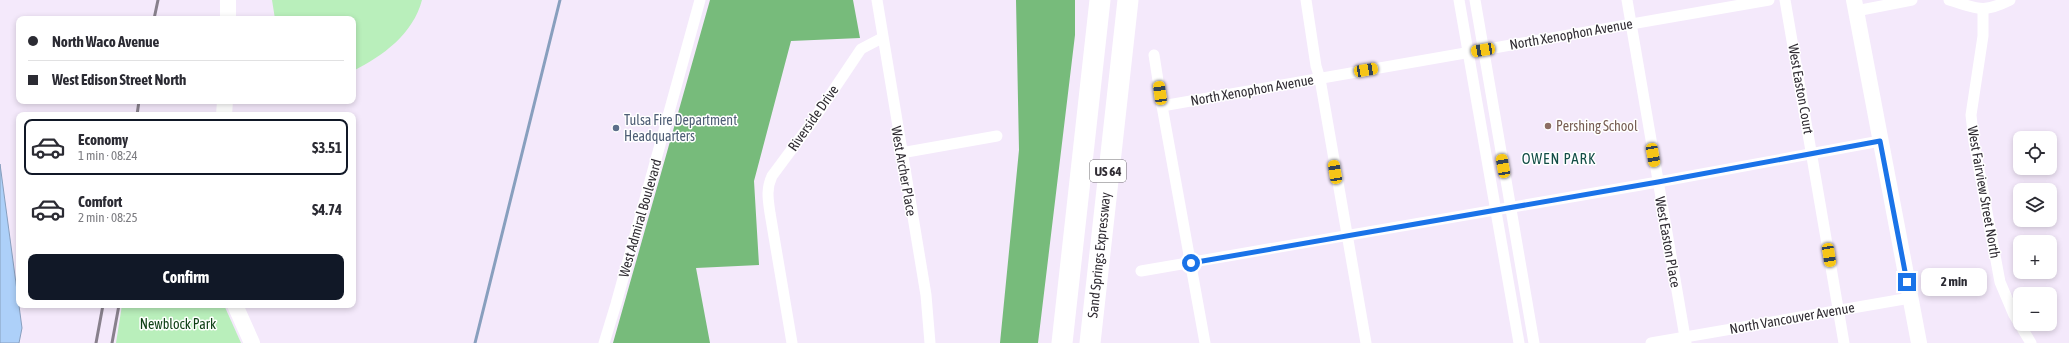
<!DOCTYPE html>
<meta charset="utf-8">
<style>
body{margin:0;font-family:"Asap Condensed",sans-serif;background:#f2f2f3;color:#2b2b33;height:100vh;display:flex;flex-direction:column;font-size:15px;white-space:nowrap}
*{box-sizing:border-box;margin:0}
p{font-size:13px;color:#7c7c81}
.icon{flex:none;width:22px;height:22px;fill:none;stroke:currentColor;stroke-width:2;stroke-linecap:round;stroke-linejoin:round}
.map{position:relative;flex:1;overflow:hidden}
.side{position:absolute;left:16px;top:112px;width:340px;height:196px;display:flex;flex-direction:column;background:#fff;border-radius:8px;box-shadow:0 2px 6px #0003}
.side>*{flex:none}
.hud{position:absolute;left:16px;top:16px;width:340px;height:88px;border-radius:8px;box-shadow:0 2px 6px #0003;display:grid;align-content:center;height:88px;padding:0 12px;background:#fff}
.tools{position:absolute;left:2013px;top:131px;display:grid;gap:8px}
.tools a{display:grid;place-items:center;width:44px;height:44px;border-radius:8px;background:#fff;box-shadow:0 2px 6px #0003;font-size:20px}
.end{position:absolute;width:18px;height:18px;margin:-9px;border:5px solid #1a73e8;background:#fff;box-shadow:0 0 0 2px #fff}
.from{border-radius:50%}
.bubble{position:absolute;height:28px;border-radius:8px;background:#fff;box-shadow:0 2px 6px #0003;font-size:13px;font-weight:700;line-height:28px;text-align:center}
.car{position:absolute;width:12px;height:24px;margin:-12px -6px;border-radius:5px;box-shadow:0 0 3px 1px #0007;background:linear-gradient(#f5c518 24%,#345 0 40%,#f5c518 0 76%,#345 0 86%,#f5c518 0)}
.hud b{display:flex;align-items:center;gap:14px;height:38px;font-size:15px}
.hud b+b{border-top:1px solid #e1e1e2}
.hud i{width:10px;height:10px;background:#2b2b33}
ul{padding:7px 0 0;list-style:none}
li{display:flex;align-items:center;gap:12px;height:56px;margin:0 8px 6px;padding:0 4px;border:2px solid transparent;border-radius:8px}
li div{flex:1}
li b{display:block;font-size:15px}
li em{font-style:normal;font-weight:700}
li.on{border-color:#111827}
li>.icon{width:36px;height:36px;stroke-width:1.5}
.cta{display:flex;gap:8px;margin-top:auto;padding:8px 12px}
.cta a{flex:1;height:46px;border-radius:8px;background:#111827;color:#fff;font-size:16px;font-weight:700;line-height:46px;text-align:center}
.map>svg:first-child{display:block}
.green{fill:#b9efbb}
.forest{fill:#77bb7b}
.water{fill:#add0f9;stroke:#889fbe}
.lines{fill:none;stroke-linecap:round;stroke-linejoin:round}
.stream{stroke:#889fbe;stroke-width:3}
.street{stroke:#fff;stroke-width:11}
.secondary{stroke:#fff;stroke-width:16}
.highway{stroke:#fff;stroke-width:21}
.rail{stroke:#88808c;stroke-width:3}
.route{stroke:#1a73e8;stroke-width:5}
.education-dot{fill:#8d6e63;stroke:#fff;stroke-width:1.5}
.service-dot{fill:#5c6f8a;stroke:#fff;stroke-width:1.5}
.labels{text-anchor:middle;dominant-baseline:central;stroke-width:3;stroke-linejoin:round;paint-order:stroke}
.shield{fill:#fff;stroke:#6f6c71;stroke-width:1}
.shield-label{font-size:13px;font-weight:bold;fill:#312d34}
.street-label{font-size:14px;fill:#312d34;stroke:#fff}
.service-label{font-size:14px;fill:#4e5e75;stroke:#fff;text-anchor:start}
.education-label{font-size:14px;fill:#785e54;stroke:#fff;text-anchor:start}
.park-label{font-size:14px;fill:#0e3f15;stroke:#fff}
.neighbourhood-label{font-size:15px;letter-spacing:1px;fill:#134e47;stroke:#fff}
</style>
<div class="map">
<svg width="2069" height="343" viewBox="0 0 2069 343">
<rect width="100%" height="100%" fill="#f4e9fb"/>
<!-- green -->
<g class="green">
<path d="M272,0h150c-9,34 -39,56 -69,71v-52h-78z"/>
<path d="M122,305h102l17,38h-125z"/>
</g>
<!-- forest -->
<g class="forest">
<path d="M710,0h143l7,38 -69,3 -37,140 5,84 -63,3 14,75h-97z"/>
<path d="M1016,0h59v35l-37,308h-38l19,-193z"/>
</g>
<!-- water -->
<path class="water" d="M0,164l22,164 -3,15h-19z"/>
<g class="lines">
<!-- stream -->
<path class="stream" d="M475,343l85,-343"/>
<!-- street -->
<g class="street">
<path d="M877,0l49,295 4,48"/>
<path d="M1306,0l10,66 4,13 46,264"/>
<path d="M1459,0l60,343"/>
<path d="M1475,0l59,343"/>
<path d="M1627,0l59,343"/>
<path d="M1785,0l59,343"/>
<path d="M1949,0c28,8 33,14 61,0"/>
<path d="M1983,9v27l-12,79 3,27 26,140 14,33 17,28"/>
<path d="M1856,11l56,-11"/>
<path d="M1154,55l8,51 43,237"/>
<path d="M1162,106l607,-106"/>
<path d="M901,153l96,-17"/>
<path d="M1141,271l517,-89 222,-41"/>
<path d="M604,343l12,-39 84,-304"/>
<path d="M792,343l-22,-130c-2,-14 -4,-24 2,-37l40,-54 49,-73 21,-11"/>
<path d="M1651,343l259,-45"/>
</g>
<!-- secondary -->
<g class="secondary">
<path d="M1854,0l65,343"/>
<path d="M228,19v-19"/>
<path d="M224,115l1,-14"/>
<path d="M235,305l17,38"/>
</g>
<!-- highway -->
<g class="highway">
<path d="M1062,343l38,-343"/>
<path d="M1090,343l38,-343"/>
</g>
<!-- rail -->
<g class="rail">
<path d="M154,19l4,-19"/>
<path d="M137,115l2,-14"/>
<path d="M96,343l7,-38"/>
<path d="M112,343l7,-38"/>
</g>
</g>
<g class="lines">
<!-- route -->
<path class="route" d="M1191,263l467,-81 222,-41 27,141"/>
</g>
<!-- markers -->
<circle class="education-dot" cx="1548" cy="126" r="4"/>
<circle class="service-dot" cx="616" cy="128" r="4"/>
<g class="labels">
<!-- shield labels -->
<rect class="shield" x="1090" y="160" width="36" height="22" rx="3"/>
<g class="shield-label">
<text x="1108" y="171">US 64</text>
</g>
<!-- street labels -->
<g class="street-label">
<text transform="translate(1571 34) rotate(-10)">North Xenophon Avenue</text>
<text transform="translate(1801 89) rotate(80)">West Easton Court</text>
<text transform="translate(1252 90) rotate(-10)">North Xenophon Avenue</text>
<text transform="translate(813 118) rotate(-55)">Riverside Drive</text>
<text transform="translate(904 171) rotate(80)">West Archer Place</text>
<text transform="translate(1984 192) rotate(80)">West Fairview Street North</text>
<text transform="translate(640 218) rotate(-74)">West Admiral Boulevard</text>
<text transform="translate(1668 242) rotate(80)">West Easton Place</text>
<text transform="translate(1099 255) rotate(-84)">Sand Springs Expressway</text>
<text transform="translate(1792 318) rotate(-10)">North Vancouver Avenue</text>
</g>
<!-- service labels -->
<g class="service-label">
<text x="624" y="120">Tulsa Fire Department<tspan x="624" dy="16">Headquarters</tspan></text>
</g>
<!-- education labels -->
<g class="education-label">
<text x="1556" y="126">Pershing School</text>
</g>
<!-- park labels -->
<g class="park-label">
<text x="178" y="324">Newblock Park</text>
</g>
<!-- neighbourhood labels -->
<g class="neighbourhood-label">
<text x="1559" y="158">OWEN PARK</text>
</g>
</g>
</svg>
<div class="tools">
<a><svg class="icon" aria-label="locate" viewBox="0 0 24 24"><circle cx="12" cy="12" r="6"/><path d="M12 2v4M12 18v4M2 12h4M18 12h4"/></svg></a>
<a><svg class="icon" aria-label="layers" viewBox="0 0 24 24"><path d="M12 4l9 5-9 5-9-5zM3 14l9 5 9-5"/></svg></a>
<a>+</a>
<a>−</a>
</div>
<i class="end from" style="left:1191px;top:263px"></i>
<i class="end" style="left:1907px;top:282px"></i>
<div class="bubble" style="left:1921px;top:268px;width:66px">2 min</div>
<i class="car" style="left:1483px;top:50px;rotate:260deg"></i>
<i class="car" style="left:1366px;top:70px;rotate:80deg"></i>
<i class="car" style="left:1160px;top:93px;rotate:352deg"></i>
<i class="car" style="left:1653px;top:155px;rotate:170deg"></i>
<i class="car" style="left:1503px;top:166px;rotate:350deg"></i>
<i class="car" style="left:1335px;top:172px;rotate:351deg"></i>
<i class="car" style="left:1829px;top:255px;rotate:171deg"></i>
<div class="hud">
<b><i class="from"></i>North Waco Avenue</b>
<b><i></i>West Edison Street North</b>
</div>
<section class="side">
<ul>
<li class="on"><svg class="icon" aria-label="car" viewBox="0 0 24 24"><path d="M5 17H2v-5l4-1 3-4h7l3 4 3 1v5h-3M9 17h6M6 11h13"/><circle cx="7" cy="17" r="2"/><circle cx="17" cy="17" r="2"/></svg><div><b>Economy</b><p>1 min · 08:24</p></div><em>$3.51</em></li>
<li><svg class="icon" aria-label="car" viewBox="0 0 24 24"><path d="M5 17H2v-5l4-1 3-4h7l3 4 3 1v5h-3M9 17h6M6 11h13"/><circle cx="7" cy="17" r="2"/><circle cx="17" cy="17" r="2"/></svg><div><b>Comfort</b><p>2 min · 08:25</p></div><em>$4.74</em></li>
</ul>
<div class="cta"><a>Confirm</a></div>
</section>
</div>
